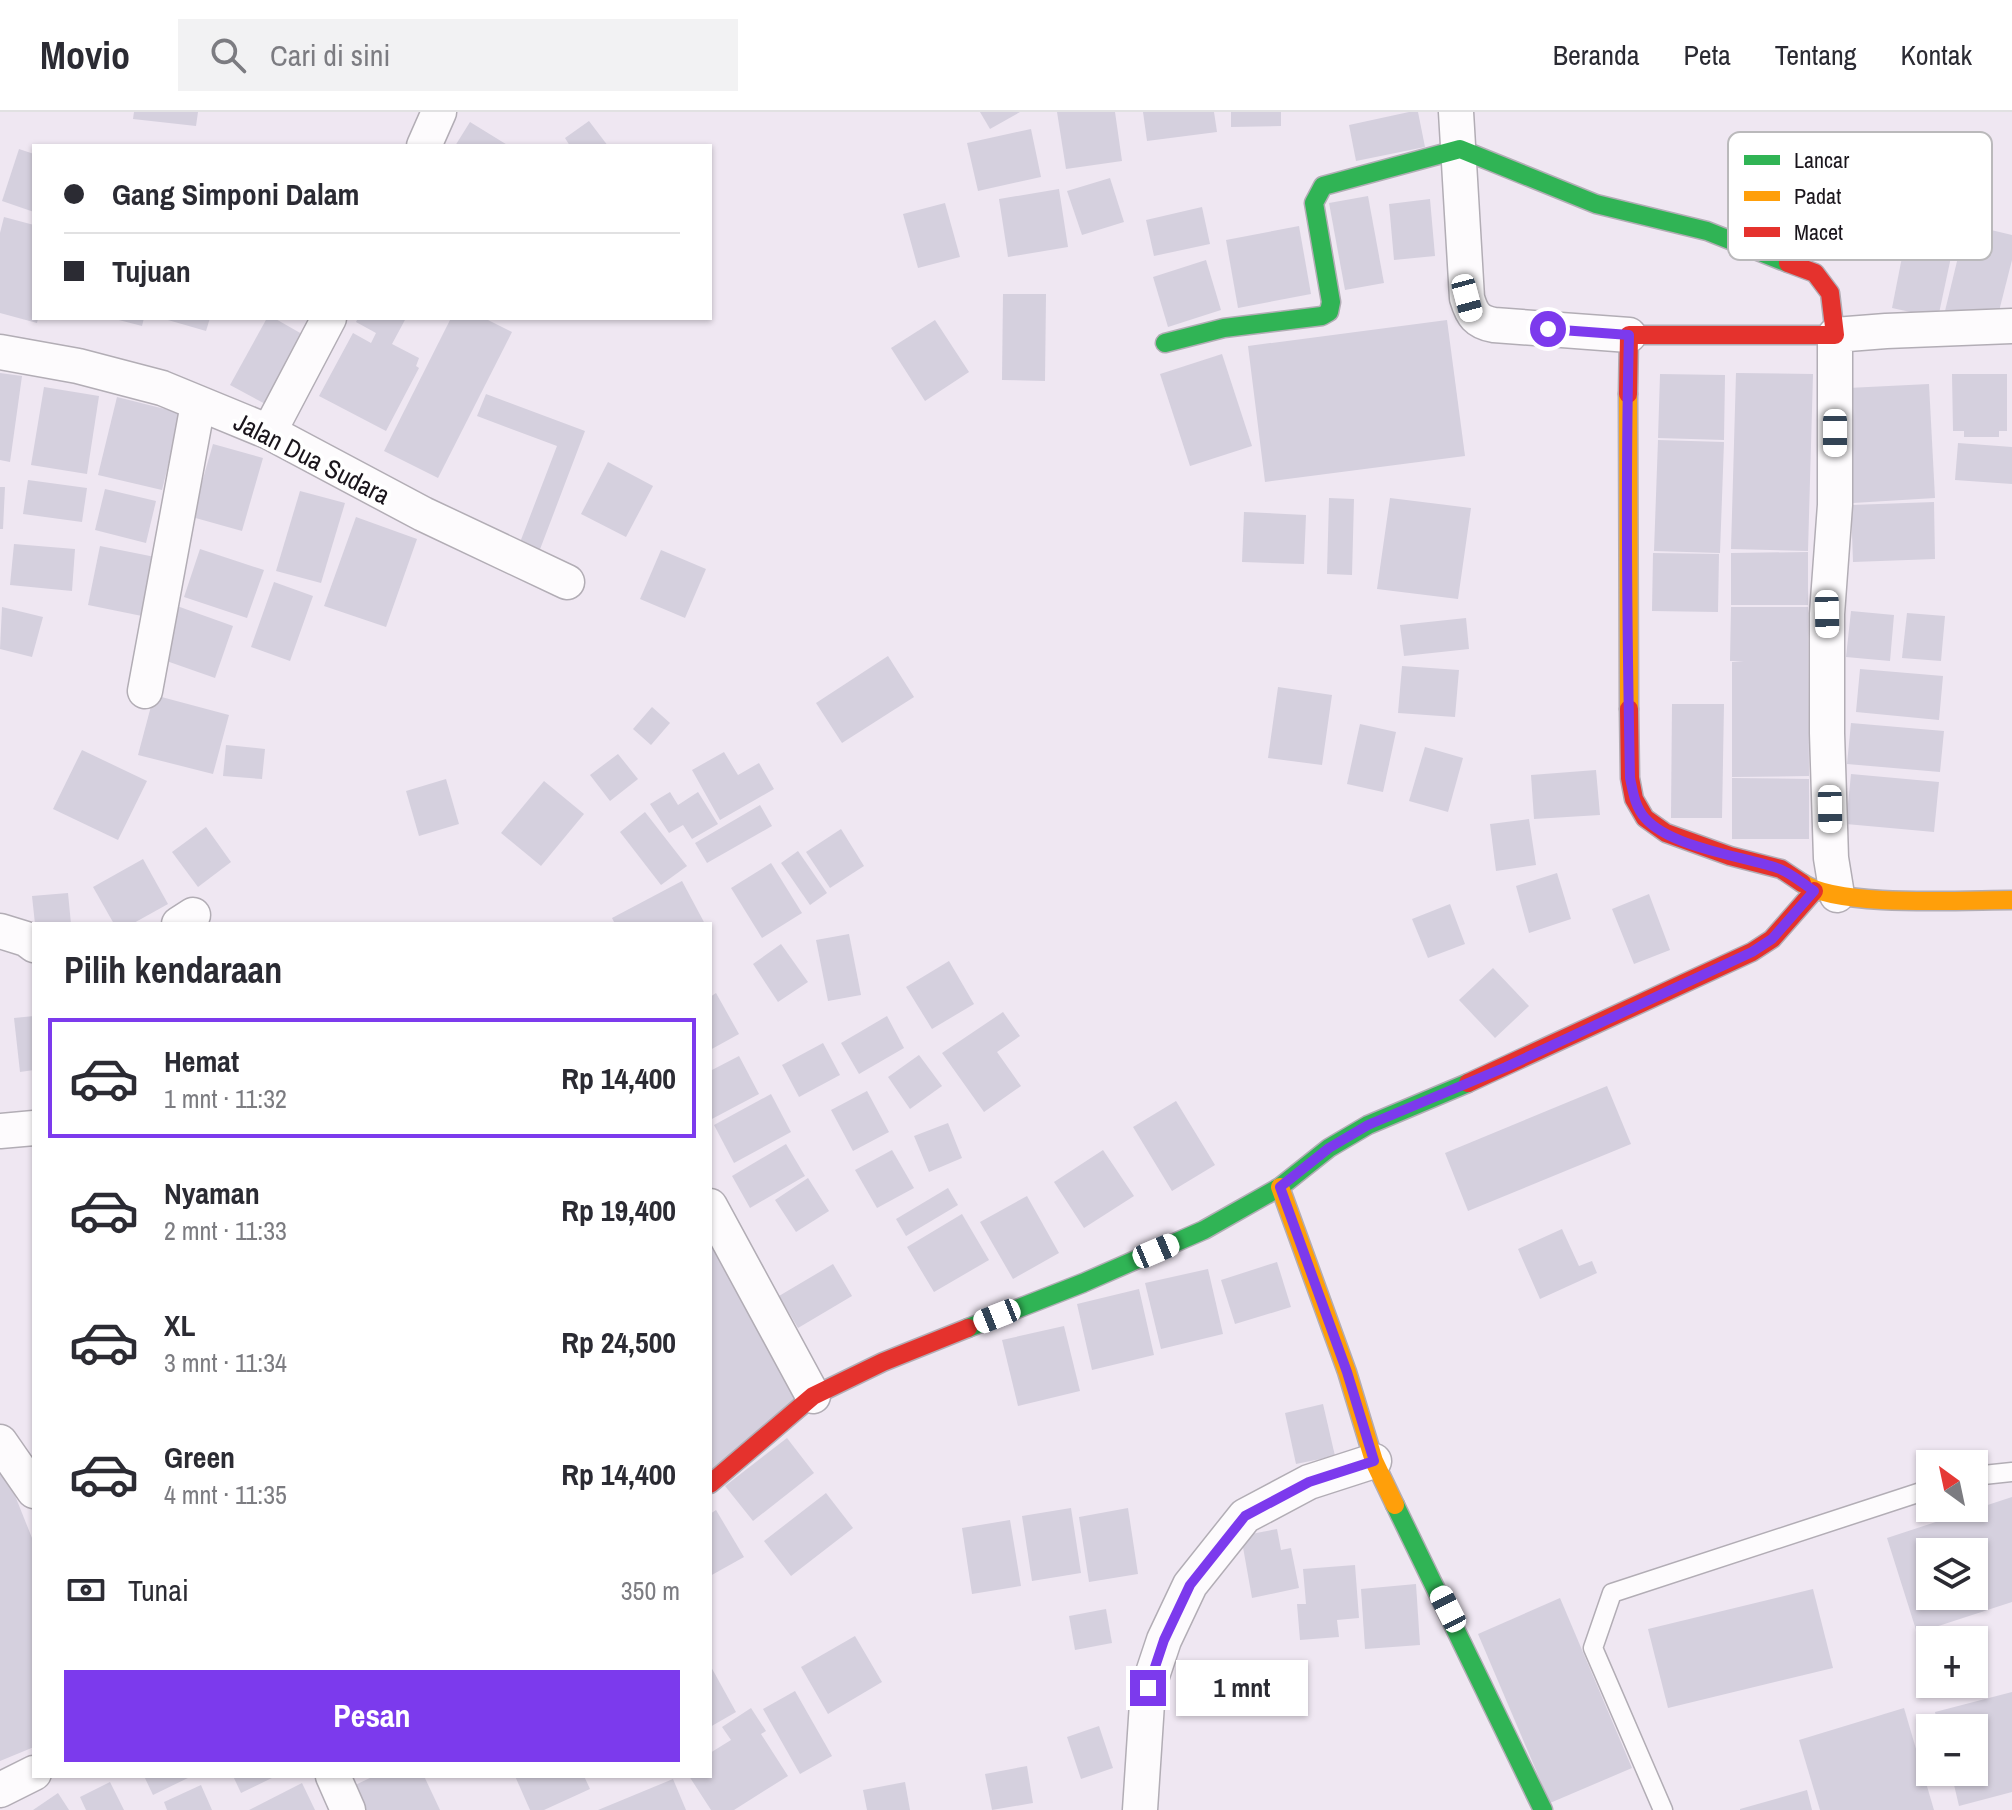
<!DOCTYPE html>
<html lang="id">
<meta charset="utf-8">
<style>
body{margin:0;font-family:"Archivo Narrow",sans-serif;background:#f2f2f3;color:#2b2b33;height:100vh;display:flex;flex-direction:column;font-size:30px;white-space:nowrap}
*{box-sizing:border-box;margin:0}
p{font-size:26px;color:#7c7c81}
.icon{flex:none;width:44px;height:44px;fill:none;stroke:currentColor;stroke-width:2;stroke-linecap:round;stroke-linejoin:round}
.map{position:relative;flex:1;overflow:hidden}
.side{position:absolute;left:32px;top:810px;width:680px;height:856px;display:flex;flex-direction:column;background:#fff;border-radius:0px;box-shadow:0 2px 6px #0004}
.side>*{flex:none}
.top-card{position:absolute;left:32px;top:32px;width:680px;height:176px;border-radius:0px;box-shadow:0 2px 6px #0004;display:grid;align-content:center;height:176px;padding:0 32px;background:#fff}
.needle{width:52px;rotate:327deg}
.tools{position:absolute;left:1916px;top:1338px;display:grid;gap:16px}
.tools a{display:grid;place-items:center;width:72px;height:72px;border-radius:0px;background:#fff;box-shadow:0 2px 6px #0004;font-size:40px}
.end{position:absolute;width:36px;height:36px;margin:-18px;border:10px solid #7c3aed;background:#fff;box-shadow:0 0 0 4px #fff}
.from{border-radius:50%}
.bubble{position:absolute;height:56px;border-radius:0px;background:#fff;box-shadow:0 2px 6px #0004;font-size:26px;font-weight:800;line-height:56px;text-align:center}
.car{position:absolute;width:24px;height:48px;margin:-24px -12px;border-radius:10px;box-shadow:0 0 6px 2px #0007;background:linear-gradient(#fff 24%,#345 0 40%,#fff 0 76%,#345 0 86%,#fff 0)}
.top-card b{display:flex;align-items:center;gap:28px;height:76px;font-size:30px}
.top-card b+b{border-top:2px solid #e1e1e2}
.top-card i{width:20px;height:20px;background:#2b2b33}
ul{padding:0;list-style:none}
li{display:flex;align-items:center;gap:24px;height:120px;margin:0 16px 12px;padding:0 16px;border:4px solid transparent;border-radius:0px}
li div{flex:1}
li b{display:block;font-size:30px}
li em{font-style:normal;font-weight:800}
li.current{border-color:#7c3aed}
li>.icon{width:72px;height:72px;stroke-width:1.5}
h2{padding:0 32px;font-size:36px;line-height:96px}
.pay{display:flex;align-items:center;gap:20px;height:88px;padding:0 32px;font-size:30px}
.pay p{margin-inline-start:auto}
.action{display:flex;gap:16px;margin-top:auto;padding:16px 32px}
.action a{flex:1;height:92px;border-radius:0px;background:#7c3aed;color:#fff;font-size:32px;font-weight:800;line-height:92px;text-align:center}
header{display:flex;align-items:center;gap:48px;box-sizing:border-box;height:112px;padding:0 40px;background:#fff;border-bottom:2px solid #e1e1e2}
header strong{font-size:38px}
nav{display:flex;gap:44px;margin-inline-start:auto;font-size:28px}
.search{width:560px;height:72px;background:#f2f2f3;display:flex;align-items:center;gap:20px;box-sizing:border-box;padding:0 28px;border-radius:0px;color:#7c7c81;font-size:30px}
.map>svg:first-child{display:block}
.building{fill:#d5d0de;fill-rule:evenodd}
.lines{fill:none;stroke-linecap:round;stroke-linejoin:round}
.lane-casing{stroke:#b2adb5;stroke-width:21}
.street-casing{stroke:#b2adb5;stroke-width:37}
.fast-casing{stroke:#b2adb5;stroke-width:21}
.slow-casing{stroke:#b2adb5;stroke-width:21}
.jam-casing{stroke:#b2adb5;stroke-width:21}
.lane{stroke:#fdfbfd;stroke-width:18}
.street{stroke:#fdfbfd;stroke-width:34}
.fast{stroke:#30b455;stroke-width:18}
.slow{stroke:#ff9f0a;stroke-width:18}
.jam{stroke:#e5322d;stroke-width:18}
.route{stroke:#7c3aed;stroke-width:10}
.labels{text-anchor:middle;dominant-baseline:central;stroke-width:8;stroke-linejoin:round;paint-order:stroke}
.street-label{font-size:26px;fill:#1a151c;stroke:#fff}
.key{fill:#fff;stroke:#bab9bb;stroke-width:2}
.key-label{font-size:22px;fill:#1a151c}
</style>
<header>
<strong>Movio</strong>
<div class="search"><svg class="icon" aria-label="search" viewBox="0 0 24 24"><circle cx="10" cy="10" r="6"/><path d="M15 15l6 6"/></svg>Cari di sini</div>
<nav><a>Beranda</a><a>Peta</a><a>Tentang</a><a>Kontak</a></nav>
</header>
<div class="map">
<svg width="2012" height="1698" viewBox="0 0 2012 1698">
<rect width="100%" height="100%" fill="#efe7f2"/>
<!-- building -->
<g class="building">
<path d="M134,0h64l-2,14 -63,-7z"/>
<path d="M980,0h40l-30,17z"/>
<path d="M1057,0h58l7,49 -56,8z"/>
<path d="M1143,0h71l3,20 -70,9z"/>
<path d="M1231,0h50v14l-50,1z"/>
<path d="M1409,0h9l7,35 -69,14 -7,-36z"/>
<path d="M589,9l19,25h-38l-5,-8z"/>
<path d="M470,10l39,24h-54z"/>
<path d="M1031,17l10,48 -63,14 -11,-48z"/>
<path d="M19,37l15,5v58l-32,-11z"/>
<path d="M1110,66l14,44 -42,13 -15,-44z"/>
<path d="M1059,77l9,58 -60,10 -9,-58z"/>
<path d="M1368,84l16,87 -39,7 -16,-87z"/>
<path d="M1430,87l5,57 -41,4 -5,-56z"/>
<path d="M945,91l15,54 -42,11 -15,-54z"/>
<path d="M1202,95l8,37 -56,12 -8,-36z"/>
<path d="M4,105l30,8v93h4l-1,5 -37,-10v-80z"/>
<path d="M1966,112l46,11v25l-16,63 -51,-12z"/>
<path d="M1299,114l12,68 -73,14 -12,-68z"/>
<path d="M1904,135l47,10 -13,61 -46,-10z"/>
<path d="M1206,148l15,50 -53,17 -15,-50z"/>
<path d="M1003,182h43l-1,87 -43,-1z"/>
<path d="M111,206h33l-2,8z"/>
<path d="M161,206h49l-4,13z"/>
<path d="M267,206h7l35,20 -38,69 -41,-22z"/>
<path d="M358,206h48l-14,26 27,14 -3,8 3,2 -33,63 -67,-35 34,-63 18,10 5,-10 -20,-11z"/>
<path d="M451,206h33l28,14 -74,146 -54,-27z"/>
<path d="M935,208l34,52 -44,29 -34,-53z"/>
<path d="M1447,208l18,136 -200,26 -17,-136z"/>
<path d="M1222,242l30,92 -62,20 -30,-92z"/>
<path d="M0,261l22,3 -12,86 -10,-2z"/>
<path d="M1736,261l77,1 -5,177 -77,-2z"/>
<path d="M1660,262l65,1 -1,65 -66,-2z"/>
<path d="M1952,262h55v57h-8v6h-35v-6h-11z"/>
<path d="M1929,272l6,114 -82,5 -5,-115z"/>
<path d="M44,275l55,9 -12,78 -56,-9z"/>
<path d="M486,282l99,37 -46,121 -20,-7 38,-99 -80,-30z"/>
<path d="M117,285l64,16 -19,77 -64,-15z"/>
<path d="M1658,328l66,2 -4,111 -66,-2z"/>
<path d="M1958,331l54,4v37l-57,-4z"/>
<path d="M213,332l50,14 -21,73 -50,-14z"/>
<path d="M608,350l45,24 -27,51 -45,-23z"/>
<path d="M28,368l59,8 -5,34 -59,-8z"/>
<path d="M0,375h5l-2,42h-3z"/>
<path d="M105,377l51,12 -10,42 -51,-13z"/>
<path d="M300,379l45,12 -24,80 -45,-12z"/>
<path d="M1329,386l25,1 -2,76 -25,-1z"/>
<path d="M1390,386l81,10 -13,91 -81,-10z"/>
<path d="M1934,390l1,57 -82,3 -2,-57z"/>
<path d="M1244,400l62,3 -2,49 -62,-2z"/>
<path d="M356,405l61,22 -31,88 -62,-21z"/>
<path d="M14,432l61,5 -3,42 -62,-6z"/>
<path d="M100,434l55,11 -13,59 -54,-11z"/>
<path d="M200,437l64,21 -17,48 -63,-21z"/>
<path d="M661,438l45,19 -21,49 -45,-19z"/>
<path d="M1808,440v53h-77v-52z"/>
<path d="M1653,441l66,1 -1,58 -66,-1z"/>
<path d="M274,470l39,14 -23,65 -39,-14z"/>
<path d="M177,494l56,20 -18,52 -57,-20z"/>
<path d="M2,495l41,10 -11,40 -32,-8z"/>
<path d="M1731,495h77l1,169 -77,1v-115l12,-1h-14z"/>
<path d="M1851,499l43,4 -4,46 -44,-4z"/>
<path d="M1907,501l38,3 -4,45 -39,-3z"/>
<path d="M1466,506l3,31 -65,7 -4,-31z"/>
<path d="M888,544l26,41 -72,46 -26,-40z"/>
<path d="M1402,554l57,4 -4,47 -57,-4z"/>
<path d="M1860,557l83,7 -4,44 -83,-8z"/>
<path d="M1278,575l54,8 -10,70 -54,-7z"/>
<path d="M154,583l75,20 -16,59 -75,-19z"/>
<path d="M1672,592h52l-2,114h-51z"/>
<path d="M652,595l18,16 -19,22 -18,-16z"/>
<path d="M1851,611l93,8 -4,41 -93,-8z"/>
<path d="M1360,612l36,8 -13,60 -36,-8z"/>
<path d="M226,633l39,4 -3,30 -39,-3z"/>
<path d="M1425,635l38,11 -15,54 -39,-11z"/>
<path d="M82,638l65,31 -29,59 -65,-31z"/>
<path d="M724,640l14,23 21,-12 15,26 -54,31 -28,-50z"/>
<path d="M618,642l20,25 -28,22 -20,-26z"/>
<path d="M1596,658l4,45 -66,4 -3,-44z"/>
<path d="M1851,662l88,8 -5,50 -88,-8z"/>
<path d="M1732,666l77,1v60h-77z"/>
<path d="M446,667l13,45 -40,12 -13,-45z"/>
<path d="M544,669l40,33 -43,52 -40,-33z"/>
<path d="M670,680l8,13 20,-13 20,32 -26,15 -9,-14 -14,8 -19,-29z"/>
<path d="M760,693l12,21 -65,37 -12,-20z"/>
<path d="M645,700l42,54 -26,19 -41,-53z"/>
<path d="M1529,707l7,46 -40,6 -6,-47z"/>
<path d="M206,715l25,35 -33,25 -26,-35z"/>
<path d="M841,717l23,37 -34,22 -24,-36z"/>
<path d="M798,739l29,42 -17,12 -29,-42z"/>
<path d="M143,747l25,45 -36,20h-18l-21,-37z"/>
<path d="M771,751l31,50 -40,25 -31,-50z"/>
<path d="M1557,761l14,46 -42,14 -13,-47z"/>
<path d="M682,769l23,43h-90l-3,-6z"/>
<path d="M68,781l3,31h-36l-3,-28z"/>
<path d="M1649,782l21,56 -36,14 -22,-55z"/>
<path d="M1450,792l15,40 -37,14 -16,-39z"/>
<path d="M849,822l12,61 -33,6 -12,-61z"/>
<path d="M781,832l27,38 -30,20 -25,-38z"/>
<path d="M949,849l25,43 -42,25 -26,-42z"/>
<path d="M1493,856l36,38 -34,32 -36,-38z"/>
<path d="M716,881l23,41 -29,16v-53z"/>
<path d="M1003,900l17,24 -23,16 24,34 -37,26 -42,-59z"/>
<path d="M34,904v54l-14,2 -6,-54z"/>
<path d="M887,904l17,32 -45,26 -18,-31z"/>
<path d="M823,931l17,32 -41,22 -17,-32z"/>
<path d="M919,943l23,31 -32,23 -22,-32z"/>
<path d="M739,944l20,38 -49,26v-49z"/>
<path d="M1607,974l24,58 -163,67 -23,-58z"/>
<path d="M867,979l22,41 -36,19 -22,-41z"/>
<path d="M771,982l20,38 -57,31 -20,-38z"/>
<path d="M1176,989l39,64 -43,26 -39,-64z"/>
<path d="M948,1011l14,35 -33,14 -15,-36z"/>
<path d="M786,1032l19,32 -55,32 -18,-32z"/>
<path d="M892,1038l22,38 -37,20 -22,-38z"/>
<path d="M1103,1038l31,46 -50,32 -30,-46z"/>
<path d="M808,1066l21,33 -33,21 -21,-32z"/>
<path d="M948,1076l10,17 -52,31 -10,-17z"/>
<path d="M1027,1084l32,57 -46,26 -33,-57z"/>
<path d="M962,1102l27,46 -55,32 -27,-45z"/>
<path d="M1562,1117l17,37 13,-5 5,12 -57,26 -22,-50z"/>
<path d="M710,1132l96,151 -96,79z"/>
<path d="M1277,1150l14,45 -56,17 -14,-44z"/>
<path d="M833,1152l19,32 -54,32 -19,-32z"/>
<path d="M1208,1157l15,65 -62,15 -16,-66z"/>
<path d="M1139,1177l15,66 -62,15 -15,-66z"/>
<path d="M1064,1214l16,65 -62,15 -16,-66z"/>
<path d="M1323,1292l12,52 -39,8 -11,-51z"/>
<path d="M787,1326l27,35 -61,48 -28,-35z"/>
<path d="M0,1346l34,85v204l-34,14z"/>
<path d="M826,1381l27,35 -62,48 -27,-35z"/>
<path d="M2012,1385v105l-95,31 -30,-95zM1930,1440h44v44h-44z"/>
<path d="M1071,1396l10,65 -49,8 -10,-65z"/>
<path d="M1128,1396l10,66 -49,8 -10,-65z"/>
<path d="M716,1398l28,47 -34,19v-62z"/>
<path d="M1010,1408l11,66 -49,8 -10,-66z"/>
<path d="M1277,1417l4,21 10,-2 8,40 -47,10 -11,-62z"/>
<path d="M1355,1453l4,53 -22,2 2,17 -39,3 -3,-36h9l-3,-35z"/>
<path d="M1416,1472l4,61 -55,4 -4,-60z"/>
<path d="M1813,1477l20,79 -165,40 -20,-79z"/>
<path d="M1560,1486l72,170 -82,35 -72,-169z"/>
<path d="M1106,1497l6,34 -37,7 -6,-34z"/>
<path d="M855,1524l27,46 -54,32 -27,-47z"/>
<path d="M710,1553l26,47 -26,15z"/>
<path d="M795,1579l37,65 -32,18 -37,-65z"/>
<path d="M2012,1580v100l-53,14 -8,-34h23v-44h-35l-4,-16z"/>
<path d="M751,1596l15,23 -5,3 27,42 -54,34h-23l-22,-34h21v-23l21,-13 -9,-13z"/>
<path d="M1904,1596l30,102h-114l-21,-70z"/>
<path d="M1099,1614l14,42 -32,11 -14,-42z"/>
<path d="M1027,1654l6,37 -41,7 -7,-36z"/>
<path d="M144,1664h48l-39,19z"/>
<path d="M233,1664h43l-35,17z"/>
<path d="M374,1664h50l16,34h-81l-10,-22z"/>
<path d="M515,1664h69l6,13 -46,21h-14z"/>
<path d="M673,1667l13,31h-88z"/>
<path d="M110,1670l14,28h-38l-6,-13z"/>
<path d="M905,1670l5,28h-43l-4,-20z"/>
<path d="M302,1671l13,27h-66z"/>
<path d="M201,1673l11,25h-45l-3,-8z"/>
<path d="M1807,1678l5,20h-72v-1z"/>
<path d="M58,1681l11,17h-36z"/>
</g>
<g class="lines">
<defs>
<g id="lane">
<path d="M1974,1364l38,-4"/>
<path d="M1663,1698l-70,-162 19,-55 318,-104"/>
</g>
<g id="street">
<path d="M1456,0l11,186c5,17 10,24 27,27l135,10"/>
<path d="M424,34l15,-34"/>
<path d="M0,240l78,14 84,22 107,44 154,82 144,68"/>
<path d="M269,320l60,-114"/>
<path d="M145,579l53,-287"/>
<path d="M1837,783l-6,-37 -4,-125v-119l8,-109v-170l51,-4 126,-5"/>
<path d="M179,812l14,-9"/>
<path d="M0,819l26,8 8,6"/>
<path d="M0,1019l34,-3"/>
<path d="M710,1094l103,190"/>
<path d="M0,1330l34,49"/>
<path d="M333,1664l15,34"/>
<path d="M0,1678l34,-17"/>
<path d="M1140,1698l8,-122 16,-48 26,-55 55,-69 64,-34 65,-21"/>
</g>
<g id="fast">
<path d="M1165,231l59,-15 98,-12 7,-4 2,-10 -17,-99 9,-17 137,-37 136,55 111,27 81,32"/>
<path d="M968,1216l115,-45 121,-53 76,-43 49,-39 39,-23 100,-42"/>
<path d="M1395,1393l148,305"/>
</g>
<g id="slow">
<path d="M1628,282l1,315"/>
<path d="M1802,771c37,25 162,17 210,17"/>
<path d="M1280,1075l67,185 27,89 21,44"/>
</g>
<g id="jam">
<path d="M1628,282l1,-59h206l-5,-42 -15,-20 -27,-10"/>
<path d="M1629,597l1,69 4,21 11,19 21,15 64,23 51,13 21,14"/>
<path d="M1468,971l284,-131 20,-13 42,-48"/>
<path d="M710,1372l103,-88 70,-34 85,-34"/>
</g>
</defs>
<!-- lane casing -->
<use href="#lane" class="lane-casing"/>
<!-- street casing -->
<use href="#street" class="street-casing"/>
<!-- fast casing -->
<use href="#fast" class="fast-casing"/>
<!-- slow casing -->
<use href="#slow" class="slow-casing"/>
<!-- jam casing -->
<use href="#jam" class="jam-casing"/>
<!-- lane -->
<use href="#lane" class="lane"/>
<!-- street -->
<use href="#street" class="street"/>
<!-- fast -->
<use href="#fast" class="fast"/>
<!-- slow -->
<use href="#slow" class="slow"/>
<!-- jam -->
<use href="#jam" class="jam"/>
</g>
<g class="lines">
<!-- route -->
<path class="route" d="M1148,1576l16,-48 26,-55 55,-69 64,-34 65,-21 -27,-89 -67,-185 49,-39 39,-23 138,-58 246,-115 20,-13 42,-48c-12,-8 -24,-19 -37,-23 -36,-12 -107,-21 -132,-50 -10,-11 -12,-26 -15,-40 -3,-148 -5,-296 -1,-443l-81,-6"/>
</g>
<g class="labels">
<!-- street labels -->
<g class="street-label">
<text transform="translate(312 346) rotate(27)">Jalan Dua Sudara</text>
</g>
</g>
<!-- legend -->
<rect x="1728" y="20" width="264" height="128" rx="12" class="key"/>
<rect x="1744" y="43" width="36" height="10" fill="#30b455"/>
<rect x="1744" y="79" width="36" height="10" fill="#ff9f0a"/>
<rect x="1744" y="115" width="36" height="10" fill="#e5322d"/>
<g class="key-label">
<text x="1794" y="56">Lancar</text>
<text x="1794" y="92">Padat</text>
<text x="1794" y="128">Macet</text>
</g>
</svg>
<div class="tools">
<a><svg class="needle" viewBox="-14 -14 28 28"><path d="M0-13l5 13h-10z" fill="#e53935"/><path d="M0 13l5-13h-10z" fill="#7c7c81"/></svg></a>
<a><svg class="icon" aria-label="layers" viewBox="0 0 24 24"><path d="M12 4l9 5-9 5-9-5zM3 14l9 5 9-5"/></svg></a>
<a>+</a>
<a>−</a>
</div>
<i class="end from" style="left:1548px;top:217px"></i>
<i class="end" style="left:1148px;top:1576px"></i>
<div class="bubble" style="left:1176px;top:1548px;width:132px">1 mnt</div>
<i class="car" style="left:1467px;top:186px;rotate:165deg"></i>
<i class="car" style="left:1835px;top:321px;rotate:180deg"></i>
<i class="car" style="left:1827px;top:502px;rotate:179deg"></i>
<i class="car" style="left:1830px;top:697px;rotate:179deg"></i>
<i class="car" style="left:1156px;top:1139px;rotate:67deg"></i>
<i class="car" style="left:997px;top:1204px;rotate:248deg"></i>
<i class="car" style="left:1448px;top:1497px;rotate:333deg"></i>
<div class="top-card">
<b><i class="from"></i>Gang Simponi Dalam</b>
<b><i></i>Tujuan</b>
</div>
<section class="side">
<h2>Pilih kendaraan</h2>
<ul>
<li class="current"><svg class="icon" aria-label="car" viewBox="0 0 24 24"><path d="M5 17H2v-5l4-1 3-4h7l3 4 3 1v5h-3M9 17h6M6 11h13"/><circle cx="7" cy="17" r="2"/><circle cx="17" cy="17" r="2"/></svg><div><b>Hemat</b><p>1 mnt · 11:32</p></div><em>Rp 14,400</em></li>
<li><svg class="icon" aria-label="car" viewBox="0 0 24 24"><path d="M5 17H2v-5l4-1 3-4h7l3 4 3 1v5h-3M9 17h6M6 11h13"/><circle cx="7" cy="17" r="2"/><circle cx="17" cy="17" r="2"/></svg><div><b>Nyaman</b><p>2 mnt · 11:33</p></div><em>Rp 19,400</em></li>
<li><svg class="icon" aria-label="car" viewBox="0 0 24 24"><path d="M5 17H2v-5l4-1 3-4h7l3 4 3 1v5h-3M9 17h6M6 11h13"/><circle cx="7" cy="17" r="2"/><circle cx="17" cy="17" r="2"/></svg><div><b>XL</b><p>3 mnt · 11:34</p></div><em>Rp 24,500</em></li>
<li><svg class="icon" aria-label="car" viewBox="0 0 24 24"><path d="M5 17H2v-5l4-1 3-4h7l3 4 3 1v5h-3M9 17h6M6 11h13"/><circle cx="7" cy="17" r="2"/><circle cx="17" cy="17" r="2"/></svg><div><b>Green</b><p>4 mnt · 11:35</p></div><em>Rp 14,400</em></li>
</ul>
<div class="pay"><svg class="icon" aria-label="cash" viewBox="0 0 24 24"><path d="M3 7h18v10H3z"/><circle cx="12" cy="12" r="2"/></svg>Tunai<p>350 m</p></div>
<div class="action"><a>Pesan</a></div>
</section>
</div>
